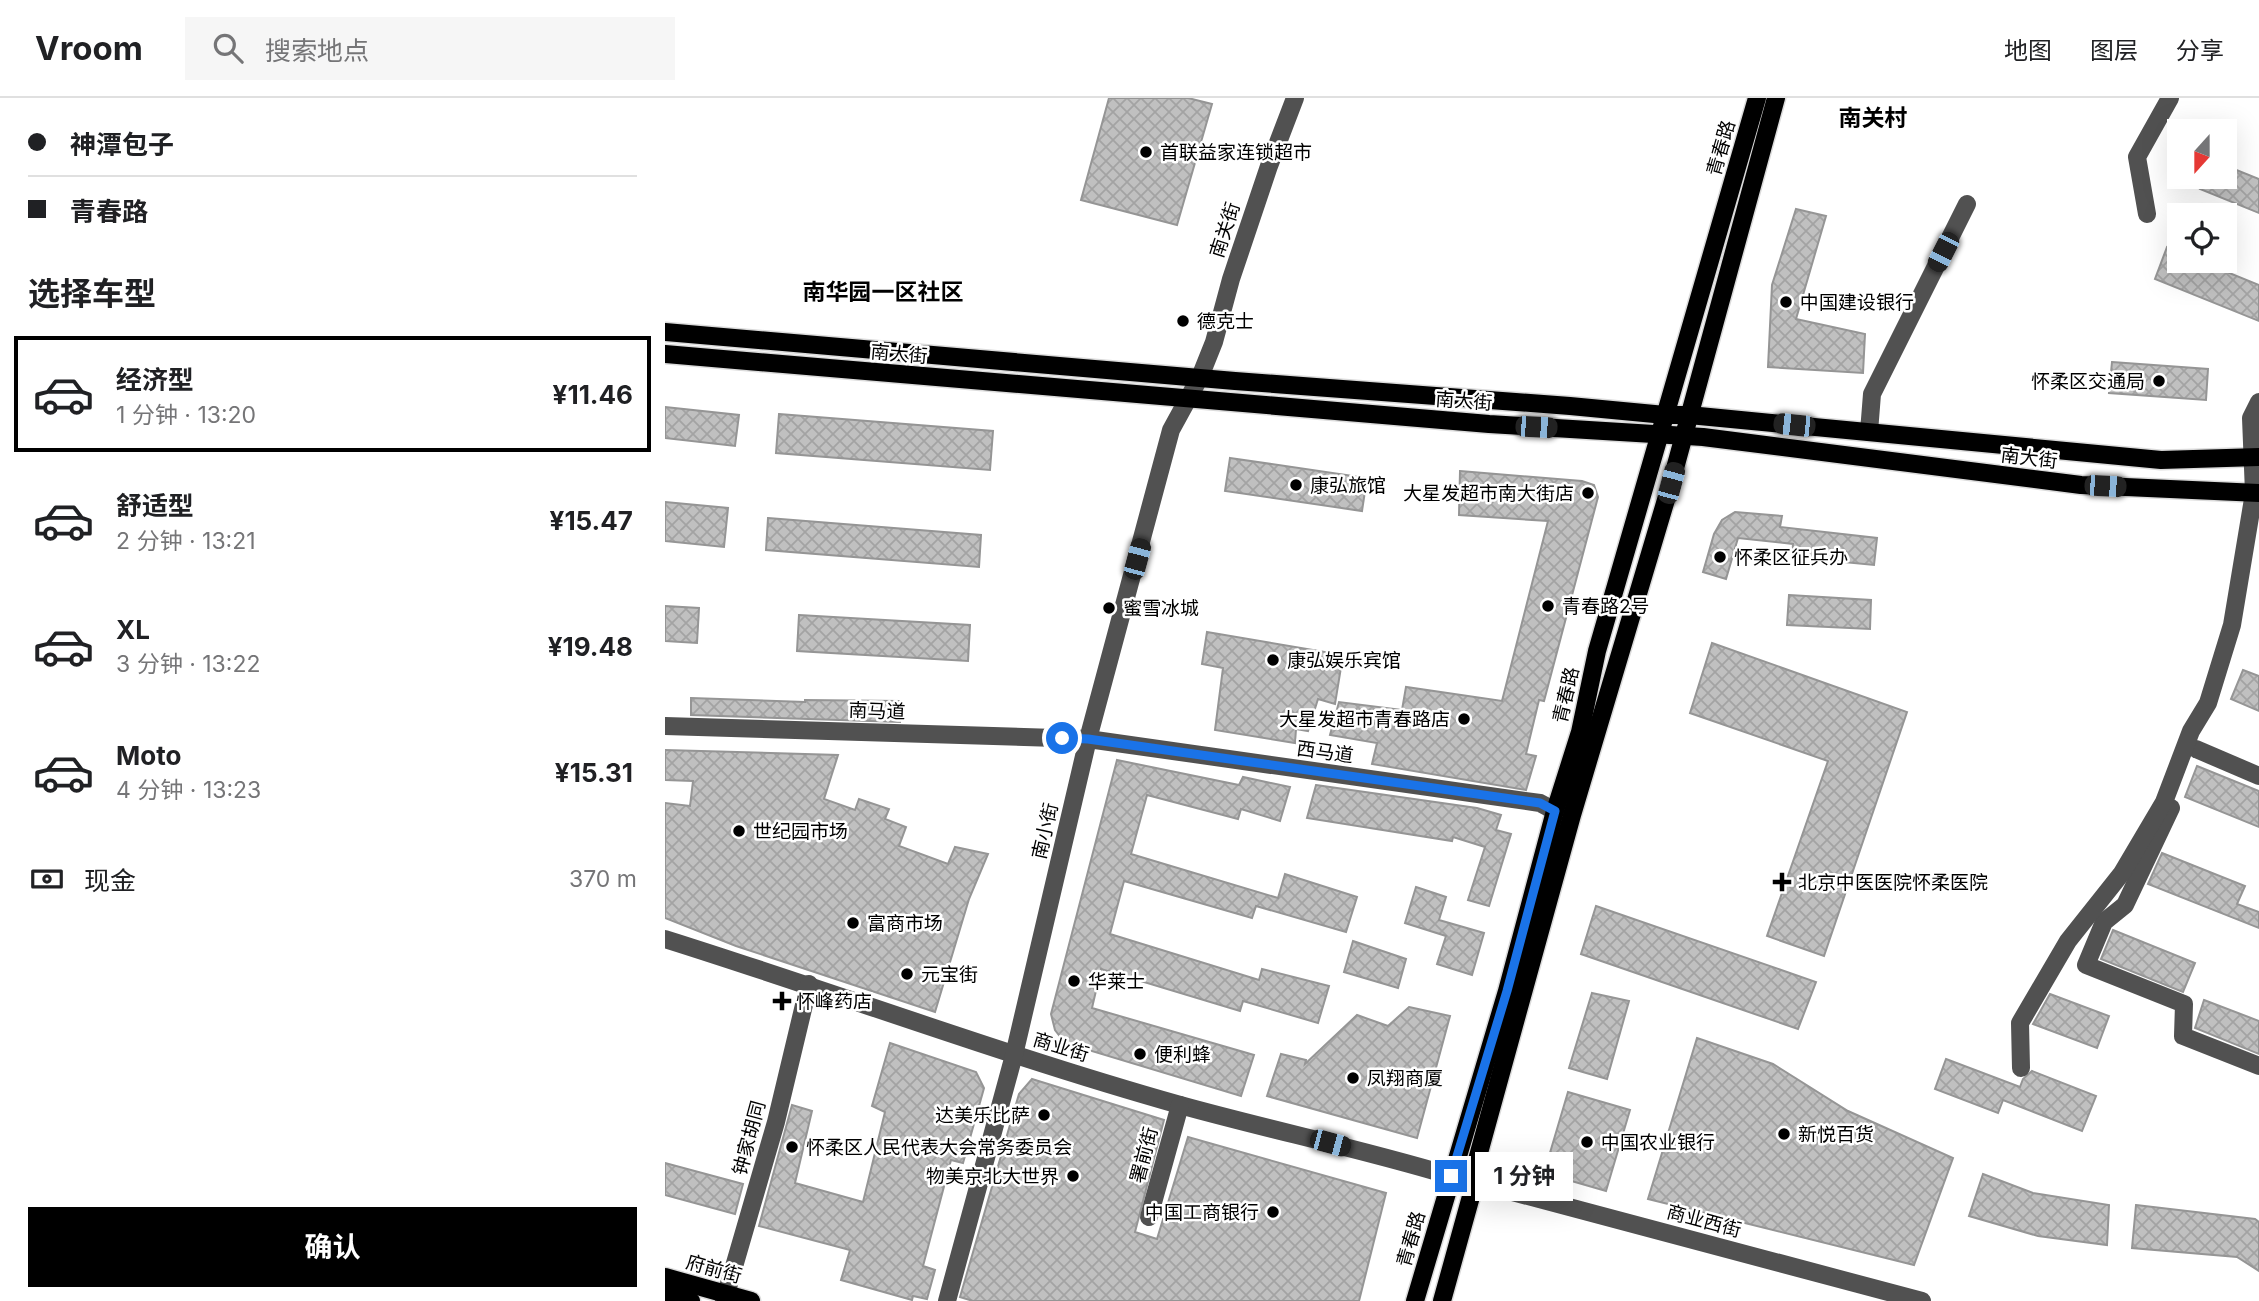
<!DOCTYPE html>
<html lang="zh">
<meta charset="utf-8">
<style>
body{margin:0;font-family:Inter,"Noto Sans SC",sans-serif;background:#f6f6f6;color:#202124;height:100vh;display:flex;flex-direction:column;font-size:26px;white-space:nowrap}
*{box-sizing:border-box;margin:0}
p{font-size:23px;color:#757577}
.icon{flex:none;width:38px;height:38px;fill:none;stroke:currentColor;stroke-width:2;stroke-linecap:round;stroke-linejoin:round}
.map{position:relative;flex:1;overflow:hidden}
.panel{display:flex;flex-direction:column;background:#fff;width:665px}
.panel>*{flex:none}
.hud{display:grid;align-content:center;height:154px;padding:0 28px;background:#fff}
.needle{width:46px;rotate:201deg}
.tools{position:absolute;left:1502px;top:21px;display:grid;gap:14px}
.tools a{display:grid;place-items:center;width:70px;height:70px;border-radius:0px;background:#fff;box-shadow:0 7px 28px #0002;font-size:35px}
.end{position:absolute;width:32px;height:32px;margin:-16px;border:9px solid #1a73e8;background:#fff;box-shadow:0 0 0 4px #fff}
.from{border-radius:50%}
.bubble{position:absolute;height:49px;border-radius:0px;background:#fff;box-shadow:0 7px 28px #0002;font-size:23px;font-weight:700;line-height:49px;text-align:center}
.car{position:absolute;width:21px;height:42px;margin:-21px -10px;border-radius:9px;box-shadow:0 0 5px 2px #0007;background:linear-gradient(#222 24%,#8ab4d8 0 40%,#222 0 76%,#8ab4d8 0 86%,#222 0)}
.hud b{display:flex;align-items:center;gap:24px;height:66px;font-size:26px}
.hud b+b{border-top:2px solid #e0e0e0}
.hud i{width:18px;height:18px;background:#202124}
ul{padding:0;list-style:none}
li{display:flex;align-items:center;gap:21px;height:116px;margin:0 14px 10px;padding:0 14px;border:4px solid transparent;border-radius:0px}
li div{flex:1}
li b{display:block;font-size:26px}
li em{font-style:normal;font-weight:700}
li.current{border-color:#000}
li>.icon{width:63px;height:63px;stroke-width:1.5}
h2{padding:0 28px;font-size:32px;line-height:84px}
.pay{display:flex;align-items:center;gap:18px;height:77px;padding:0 28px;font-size:26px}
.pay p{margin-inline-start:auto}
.primary-button{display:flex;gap:14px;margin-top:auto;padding:14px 28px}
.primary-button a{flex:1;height:80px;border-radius:0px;background:#000;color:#fff;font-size:28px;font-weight:700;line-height:80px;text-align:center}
header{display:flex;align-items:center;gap:42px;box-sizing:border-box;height:98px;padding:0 35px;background:#fff;border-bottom:2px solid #e0e0e0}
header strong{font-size:33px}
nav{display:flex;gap:38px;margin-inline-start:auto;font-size:24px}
.search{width:490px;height:63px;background:#f6f6f6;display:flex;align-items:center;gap:18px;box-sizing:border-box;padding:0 24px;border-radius:0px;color:#757577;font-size:26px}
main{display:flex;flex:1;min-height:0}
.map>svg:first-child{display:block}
.building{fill:url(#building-cross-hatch);stroke:#959595;stroke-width:2}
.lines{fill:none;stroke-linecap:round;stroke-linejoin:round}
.major-casing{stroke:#dbdbdb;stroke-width:21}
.minor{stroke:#515151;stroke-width:18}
.major{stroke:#000;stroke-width:18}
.route{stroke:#1a73e8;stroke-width:9}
.poi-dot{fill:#000;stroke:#fff;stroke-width:2.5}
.labels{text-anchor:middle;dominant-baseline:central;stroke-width:5;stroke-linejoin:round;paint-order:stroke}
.street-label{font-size:19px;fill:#000;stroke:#fff}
.poi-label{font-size:19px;fill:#000;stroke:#fff;text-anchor:start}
.quarter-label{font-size:23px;font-weight:bold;fill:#000;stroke:#fff}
</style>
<header>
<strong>Vroom</strong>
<div class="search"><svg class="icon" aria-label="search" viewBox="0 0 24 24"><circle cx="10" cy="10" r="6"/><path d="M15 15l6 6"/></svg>搜索地点</div>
<nav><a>地图</a><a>图层</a><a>分享</a></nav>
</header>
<main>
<section class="panel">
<div class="hud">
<b><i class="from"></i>神潭包子</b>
<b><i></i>青春路</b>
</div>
<h2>选择车型</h2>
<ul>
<li class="current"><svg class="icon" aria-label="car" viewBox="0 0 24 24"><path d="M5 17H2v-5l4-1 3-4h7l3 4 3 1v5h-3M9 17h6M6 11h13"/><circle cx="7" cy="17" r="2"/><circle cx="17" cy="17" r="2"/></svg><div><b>经济型</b><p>1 分钟 · 13:20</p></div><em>¥11.46</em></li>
<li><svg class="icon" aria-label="car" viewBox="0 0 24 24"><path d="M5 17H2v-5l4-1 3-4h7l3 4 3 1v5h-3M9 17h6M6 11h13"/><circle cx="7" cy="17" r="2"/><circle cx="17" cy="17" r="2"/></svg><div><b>舒适型</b><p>2 分钟 · 13:21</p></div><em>¥15.47</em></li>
<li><svg class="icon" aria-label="car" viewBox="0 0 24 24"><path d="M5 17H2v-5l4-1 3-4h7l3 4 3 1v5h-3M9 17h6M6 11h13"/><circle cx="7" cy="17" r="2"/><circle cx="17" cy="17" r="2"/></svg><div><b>XL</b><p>3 分钟 · 13:22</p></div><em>¥19.48</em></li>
<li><svg class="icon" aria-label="car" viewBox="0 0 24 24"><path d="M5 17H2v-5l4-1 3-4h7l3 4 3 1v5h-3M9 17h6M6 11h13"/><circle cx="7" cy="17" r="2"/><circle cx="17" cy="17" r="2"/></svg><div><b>Moto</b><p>4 分钟 · 13:23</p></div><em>¥15.31</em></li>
</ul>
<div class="pay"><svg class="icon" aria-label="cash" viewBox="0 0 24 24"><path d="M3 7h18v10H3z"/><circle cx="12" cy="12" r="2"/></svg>现金<p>370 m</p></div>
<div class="primary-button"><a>确认</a></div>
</section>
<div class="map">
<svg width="1594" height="1203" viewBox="0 0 1594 1203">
<defs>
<pattern id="building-cross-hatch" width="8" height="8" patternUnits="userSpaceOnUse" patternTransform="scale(1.75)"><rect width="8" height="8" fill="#c0c0c0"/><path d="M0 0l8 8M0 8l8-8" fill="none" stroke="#a3a3a3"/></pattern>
</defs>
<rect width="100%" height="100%" fill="#fff"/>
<!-- building -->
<g class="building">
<path d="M444,0h79l24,6 -35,121 -96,-25z"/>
<path d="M1559,67l35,14v34l-59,-24 5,-12h19z"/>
<path d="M1131,111l30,7 -30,103 69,15 -2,39 -95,-6 4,-82z"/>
<path d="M1502,149l12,5v9h21l59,24v36l-104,-42z"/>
<path d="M1447,264l96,7 -2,31 -97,-7z"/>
<path d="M0,309l74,8 -4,31 -70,-8z"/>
<path d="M114,316l214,17 -3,39 -214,-17z"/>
<path d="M565,360l137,20 -5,33 -137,-20z"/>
<path d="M795,373l122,10 12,4 4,12 -54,204 -5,-1 -13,54 10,2 -10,34 -154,-26 5,-21 -47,-8 9,-33 63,8 4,-23 96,14 46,-180 -89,-6z"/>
<path d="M0,404l63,6 -4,39 -59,-6z"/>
<path d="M1070,414l47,4 -2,11 97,11 -3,27 -82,-8 1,-13 -55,-6 -12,41 -23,-7 11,-38 8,-14z"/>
<path d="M103,420l213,17 -2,32 -213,-17z"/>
<path d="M1124,497l82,5 -1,29 -83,-4z"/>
<path d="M0,508l34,2 -2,35 -32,-2z"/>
<path d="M134,517l171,10 -2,36 -171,-10z"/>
<path d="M542,534l136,23 -8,49 -17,-5 -10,32 -12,-2 -1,14 -80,-13 8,-62 -21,-4z"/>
<path d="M1047,545l195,69 -83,244 -57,-20 61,-175 -138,-48z"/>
<path d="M1578,572l16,6v35l-28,-12z"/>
<path d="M26,600l114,4v-2l95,1v21l-209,-7z"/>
<path d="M0,652l173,5 -14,44 31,11 4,-11 30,10 -4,10 21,8 -7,19 49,18 7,-17 33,7 -19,45 -34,113 -199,-66 -71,-28v-115l25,3 3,-25 -28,-1z"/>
<path d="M452,662l122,25 4,-8 47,10 -10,34 -39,-12 -3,10 -91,-24 -16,59 147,44 7,-24 72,23 -11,35 -90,-26 -4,12 -128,-37 -14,53 149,46 3,-11 67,17 -11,37 -75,-22 -3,10 -139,-42 -9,39 162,47 -13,41 -176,-53 -10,-13 -4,-16z"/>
<path d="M1532,668l62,25v36l-74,-30z"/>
<path d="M651,687l161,23 24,7 -5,15 15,4 -22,72 -21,-6 17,-53 -32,-10 -1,4 -145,-23z"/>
<path d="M1497,755l83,33 -8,18 22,8v16l-111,-44z"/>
<path d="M751,789l30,10 -7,23 45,13 -12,42 -35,-11 9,-28 -41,-13z"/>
<path d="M931,808l220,76 -18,47 -217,-75z"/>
<path d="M1448,832l82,33 -12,29 -82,-33z"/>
<path d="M688,843l53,18 -8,29 -54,-16z"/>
<path d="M927,895l37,8 -22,78 -38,-11z"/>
<path d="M1385,896l59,22 -12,32 -64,-24z"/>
<path d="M1539,902l55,21v33l-64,-26z"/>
<path d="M744,909l41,9 -33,122 -150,-42 14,-42 25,6 -1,4 52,-49 31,11z"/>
<path d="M1032,940l76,26 75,47 105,47 -39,107 -266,-66z"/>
<path d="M225,945l86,29 8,16 -21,75 -12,-3 -28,106 12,4 -8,29 -14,-3 -1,4 -71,-20 9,-30 -91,-24 33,-121 20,6 -17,72 68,19 22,-90 -13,-6z"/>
<path d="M1281,961l74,28 3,-8 9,-8 64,25 -14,35 -79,-31 -5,13 -63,-24z"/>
<path d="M367,981l132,41 -29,112 22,7 31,-102 198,56 -27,108h-386l-13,-4 59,-203z"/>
<path d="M903,994l62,18 -24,81 -62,-18z"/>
<path d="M0,1065l78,21 -8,30 -70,-19z"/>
<path d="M1318,1076l50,19 76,12 -2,40 -69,-9 -69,-20z"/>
<path d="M1471,1107l119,14 4,3v49l-22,-14 -105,-9z"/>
</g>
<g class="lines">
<defs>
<g id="major">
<path d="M0,234l570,49 335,25 95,9h24l472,45 98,-3"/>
<path d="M0,256l824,70 214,13 378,48 178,8"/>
<path d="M0,1179l86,24"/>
<path d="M0,1195l26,8"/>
<path d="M750,1203l92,-310 48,-180 25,-79 17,-81 160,-553"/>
<path d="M777,1203l33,-119 2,-22 95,-345 99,-332 105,-385"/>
</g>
</defs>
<!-- major casing -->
<use href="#major" class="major-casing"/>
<!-- minor -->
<g class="minor">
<path d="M1482,116l-10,-57 33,-59"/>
<path d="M1204,334l3,-38 95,-190"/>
<path d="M0,628l423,13 452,64 15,8"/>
<path d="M1531,651l63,27"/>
<path d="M1506,710l-46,97 -21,17 -18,43 98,39 -1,32 76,30"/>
<path d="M0,841c172,54 341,117 515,166 90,25 182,44 271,71"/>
<path d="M1356,970l-1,-45 48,-82 54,-68 42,-71 27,-71 17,-28 24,-78 22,-132 -3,-75 8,-16"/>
<path d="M810,1084l447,119"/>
<path d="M484,1119l31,-112"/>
<path d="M59,1203l52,-179 33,-138"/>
<path d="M282,1203l67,-246 74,-316 83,-309 29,-53 14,-35 17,-63 38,-113 26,-68"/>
</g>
<!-- major -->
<use href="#major" class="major"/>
</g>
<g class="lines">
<!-- route -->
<path class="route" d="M397,640l26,1 452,64 15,8 -48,180 -56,185"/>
</g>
<!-- markers -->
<g class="poi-dot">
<circle cx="481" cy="54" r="7"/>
<circle cx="1121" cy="204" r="7"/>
<circle cx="518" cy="223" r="7"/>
<circle cx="1494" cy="283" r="7"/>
<circle cx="631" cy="387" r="7"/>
<circle cx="923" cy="395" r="7"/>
<circle cx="1055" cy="459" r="7"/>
<circle cx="883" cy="508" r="7"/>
<circle cx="444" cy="510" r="7"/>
<circle cx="608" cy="562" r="7"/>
<circle cx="799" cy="621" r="7"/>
<circle cx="74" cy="733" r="7"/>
<path d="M1113.5 773.5h7v7h7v7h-7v7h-7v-7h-7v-7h7z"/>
<circle cx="188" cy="825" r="7"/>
<circle cx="242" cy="876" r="7"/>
<circle cx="409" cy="883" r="7"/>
<path d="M113.5 892.5h7v7h7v7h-7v7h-7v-7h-7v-7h7z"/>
<circle cx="475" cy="956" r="7"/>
<circle cx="688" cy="980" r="7"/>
<circle cx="379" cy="1017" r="7"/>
<circle cx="1119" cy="1036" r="7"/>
<circle cx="922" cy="1044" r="7"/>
<circle cx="127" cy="1049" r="7"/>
<circle cx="408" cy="1078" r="7"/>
<circle cx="608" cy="1114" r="7"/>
</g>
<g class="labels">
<!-- street labels -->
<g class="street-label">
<text transform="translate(1056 50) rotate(-74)">青春路</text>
<text transform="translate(560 132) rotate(-72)">南关街</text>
<text transform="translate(234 256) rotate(5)">南大街</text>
<text transform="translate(799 303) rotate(4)">南大街</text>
<text transform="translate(1364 360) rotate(7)">南大街</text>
<text transform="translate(901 597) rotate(-77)">青春路</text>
<text transform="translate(212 613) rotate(2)">南马道</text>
<text transform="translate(660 654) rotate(8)">西马道</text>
<text transform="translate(380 733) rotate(-77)">南小街</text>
<text transform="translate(396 949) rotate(17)">商业街</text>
<text transform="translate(84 1040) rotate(-75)">钟家胡同</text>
<text transform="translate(479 1057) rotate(-75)">署前街</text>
<text transform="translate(1039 1123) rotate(15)">商业西街</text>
<text transform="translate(746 1141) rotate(-74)">青春路</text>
<text transform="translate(49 1171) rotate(16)">府前街</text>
</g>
<!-- poi labels -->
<g class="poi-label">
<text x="495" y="54">首联益家连锁超市</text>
<text x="1135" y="204">中国建设银行</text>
<text x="532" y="223">德克士</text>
<text x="1480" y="283" text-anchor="end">怀柔区交通局</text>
<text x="645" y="387">康弘旅馆</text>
<text x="909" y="395" text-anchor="end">大星发超市南大街店</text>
<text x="1069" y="459">怀柔区征兵办</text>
<text x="897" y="508">青春路2号</text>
<text x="458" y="510">蜜雪冰城</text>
<text x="622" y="562">康弘娱乐宾馆</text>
<text x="785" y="621" text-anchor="end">大星发超市青春路店</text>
<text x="88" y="733">世纪园市场</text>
<text x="1133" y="784">北京中医医院怀柔医院</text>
<text x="202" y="825">富商市场</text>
<text x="256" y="876">元宝街</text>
<text x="423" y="883">华莱士</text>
<text x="131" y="903">怀峰药店</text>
<text x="489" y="956">便利蜂</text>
<text x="702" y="980">凤翔商厦</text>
<text x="365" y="1017" text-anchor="end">达美乐比萨</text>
<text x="1133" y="1036">新悦百货</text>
<text x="936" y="1044">中国农业银行</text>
<text x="141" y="1049">怀柔区人民代表大会常务委员会</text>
<text x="394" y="1078" text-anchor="end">物美京北大世界</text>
<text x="594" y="1114" text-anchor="end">中国工商银行</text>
</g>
<!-- quarter labels -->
<g class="quarter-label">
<text x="1208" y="20">南关村</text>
<text x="218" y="194">南华园一区社区</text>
</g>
</g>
</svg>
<div class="tools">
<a><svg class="needle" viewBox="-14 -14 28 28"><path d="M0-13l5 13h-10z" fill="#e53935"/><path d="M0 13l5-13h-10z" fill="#757577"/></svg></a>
<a><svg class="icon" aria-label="locate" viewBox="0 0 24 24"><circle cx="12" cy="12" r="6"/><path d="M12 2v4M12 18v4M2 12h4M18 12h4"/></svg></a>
</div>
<i class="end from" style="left:397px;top:640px"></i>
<i class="end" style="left:786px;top:1078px"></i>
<div class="bubble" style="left:810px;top:1054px;width:98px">1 分钟</div>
<i class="car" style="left:1278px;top:154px;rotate:207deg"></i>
<i class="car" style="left:1129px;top:327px;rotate:276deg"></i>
<i class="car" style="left:871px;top:329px;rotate:93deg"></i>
<i class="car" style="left:1006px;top:385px;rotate:15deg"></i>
<i class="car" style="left:1440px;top:388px;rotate:93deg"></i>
<i class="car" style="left:472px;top:461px;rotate:15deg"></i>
<i class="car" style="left:665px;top:1045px;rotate:105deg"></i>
</div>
</main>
